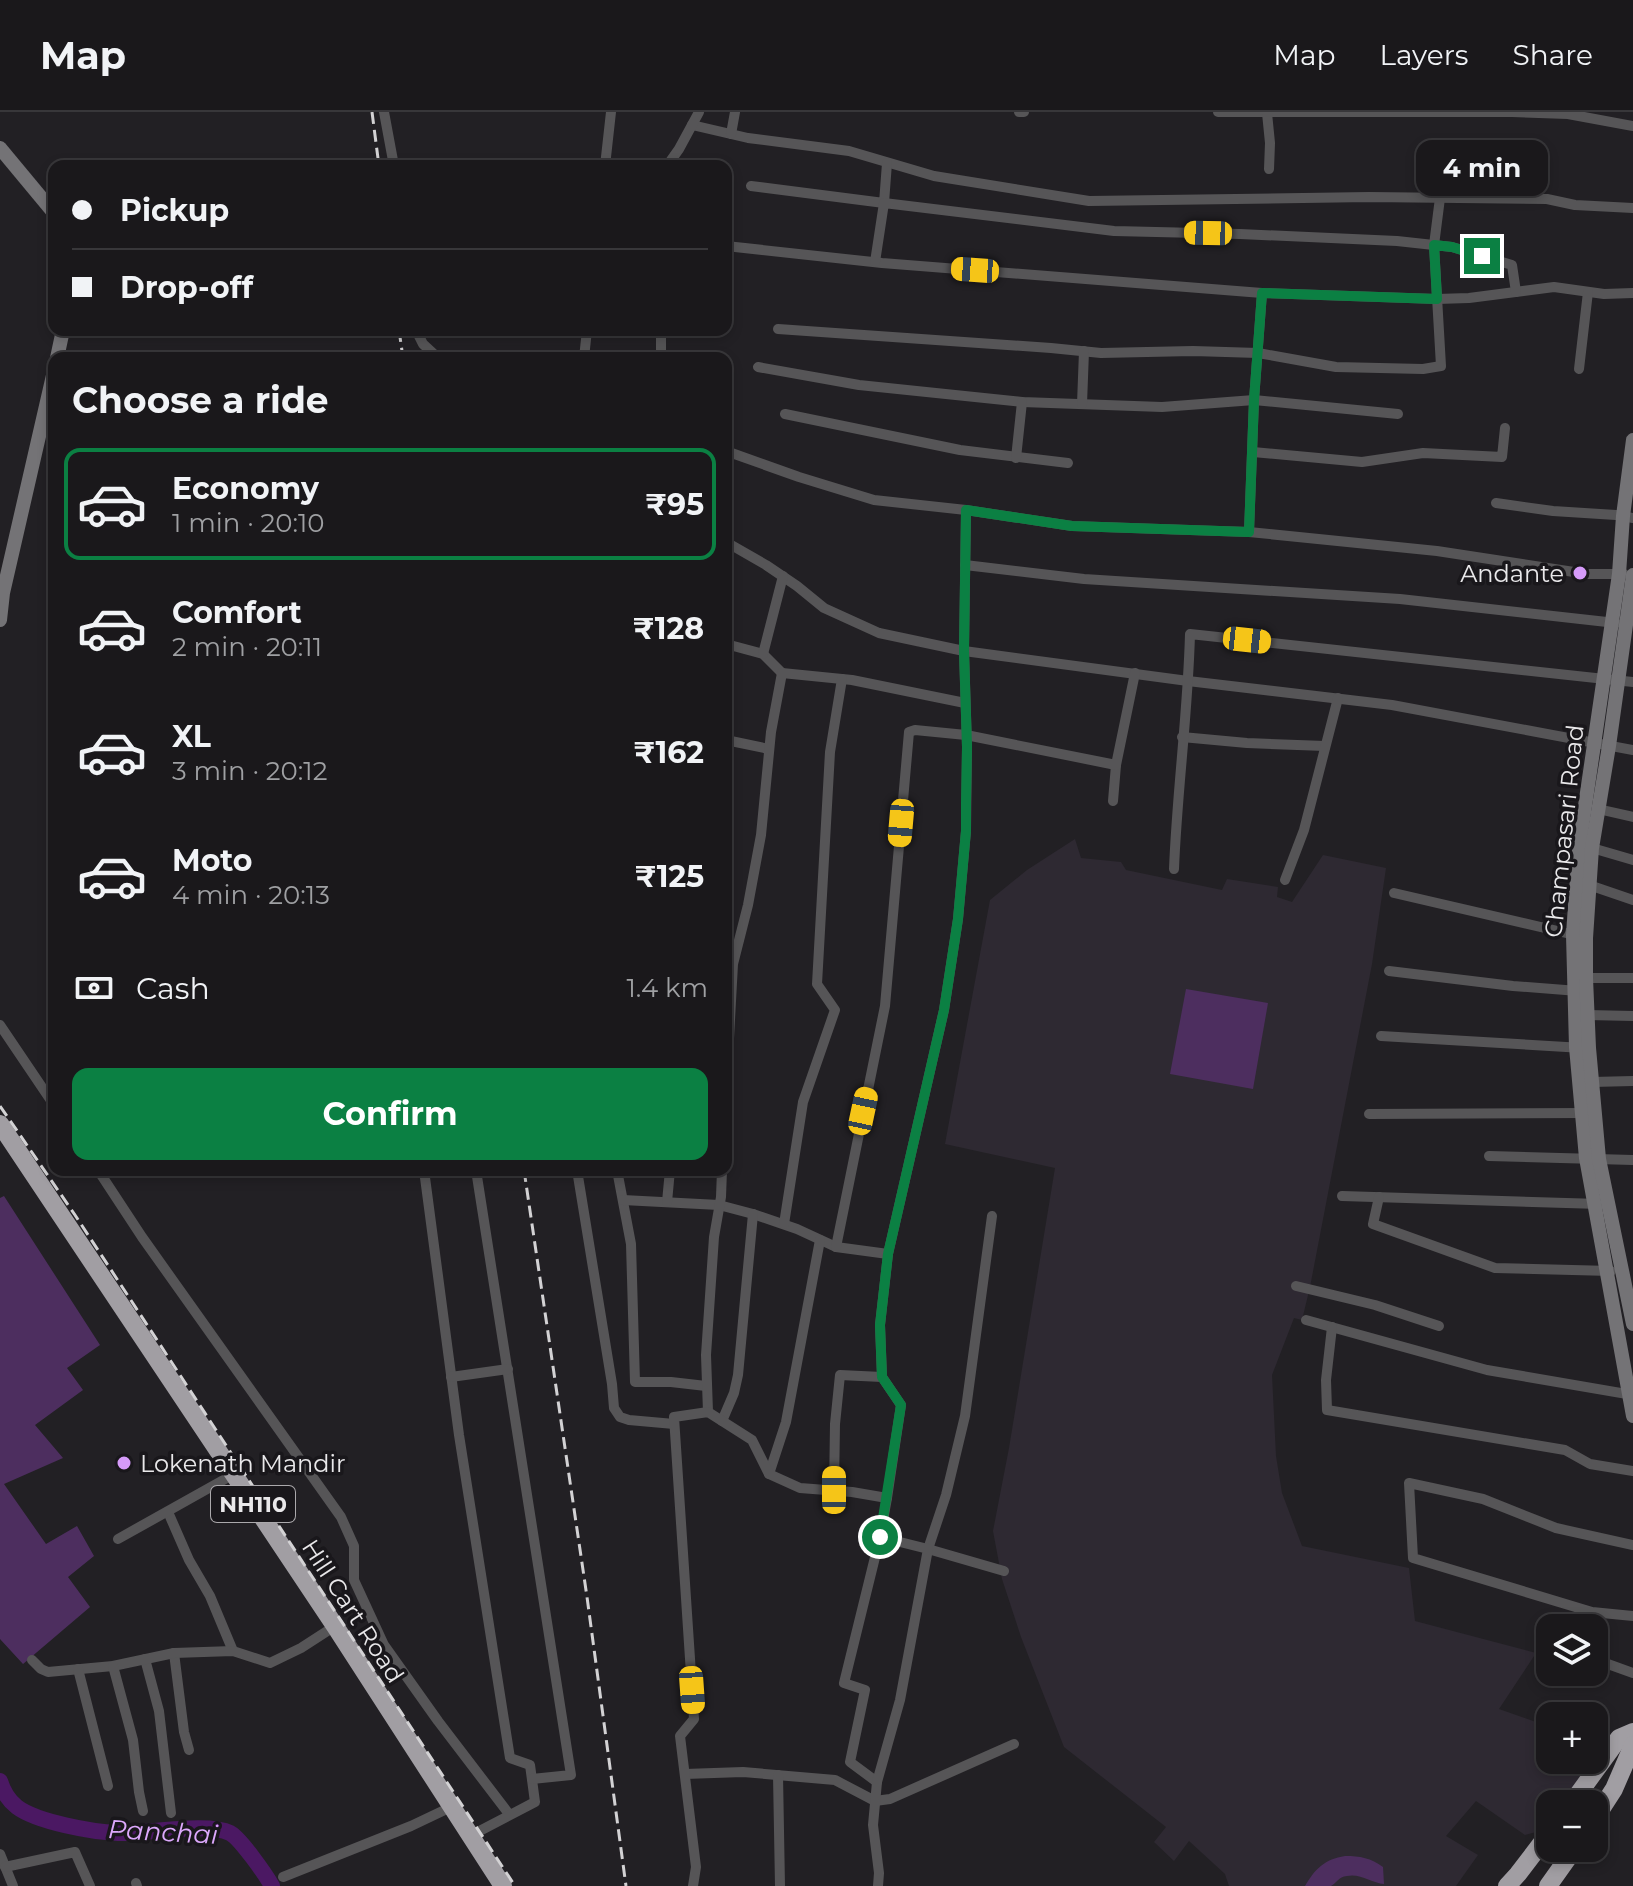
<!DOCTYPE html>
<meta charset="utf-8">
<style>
body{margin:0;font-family:Montserrat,sans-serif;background:#272528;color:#f1f3f6;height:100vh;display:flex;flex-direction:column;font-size:30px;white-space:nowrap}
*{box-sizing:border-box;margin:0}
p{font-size:26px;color:#9fa0a3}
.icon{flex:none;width:44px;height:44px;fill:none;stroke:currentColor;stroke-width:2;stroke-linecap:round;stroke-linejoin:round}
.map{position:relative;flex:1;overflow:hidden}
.details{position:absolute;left:48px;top:240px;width:684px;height:824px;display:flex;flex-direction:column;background:#1a181b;border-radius:16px;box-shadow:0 4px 12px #0003,0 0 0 2px #38373a}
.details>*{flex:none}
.banner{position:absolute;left:48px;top:48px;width:684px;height:176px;border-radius:16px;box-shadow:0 4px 12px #0003,0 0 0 2px #38373a;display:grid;align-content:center;height:176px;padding:0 24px;background:#1a181b}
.fabs{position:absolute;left:1536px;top:1502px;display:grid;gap:16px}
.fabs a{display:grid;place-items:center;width:72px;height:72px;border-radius:16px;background:#1a181b;box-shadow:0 4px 12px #0003,0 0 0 2px #38373a;font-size:40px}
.end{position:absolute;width:36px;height:36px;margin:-18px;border:10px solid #0b8043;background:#fff;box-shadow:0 0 0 4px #fff}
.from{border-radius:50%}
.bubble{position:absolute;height:56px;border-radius:16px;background:#1a181b;box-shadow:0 4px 12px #0003,0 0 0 2px #38373a;font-size:26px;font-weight:700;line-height:56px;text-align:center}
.car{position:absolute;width:24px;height:48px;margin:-24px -12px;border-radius:10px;box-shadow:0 0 6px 2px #0007;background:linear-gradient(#f5c518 24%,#345 0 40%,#f5c518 0 76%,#345 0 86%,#f5c518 0)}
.banner b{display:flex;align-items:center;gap:28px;height:76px;font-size:30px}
.banner b+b{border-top:2px solid #38373a}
.banner i{width:20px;height:20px;background:#f1f3f6}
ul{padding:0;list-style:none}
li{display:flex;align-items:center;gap:24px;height:112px;margin:0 16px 12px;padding:0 8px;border:4px solid transparent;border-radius:16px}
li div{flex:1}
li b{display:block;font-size:30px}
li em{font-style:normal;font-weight:700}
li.current{border-color:#0b8043}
li>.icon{width:72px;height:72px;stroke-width:1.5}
h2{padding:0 24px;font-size:36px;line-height:96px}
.pay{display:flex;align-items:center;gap:20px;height:88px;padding:0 24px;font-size:30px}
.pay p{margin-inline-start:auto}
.button{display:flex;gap:16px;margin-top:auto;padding:16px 24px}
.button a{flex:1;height:92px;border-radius:16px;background:#0b8043;color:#fff;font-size:32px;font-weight:700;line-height:92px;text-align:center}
header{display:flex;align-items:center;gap:48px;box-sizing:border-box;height:112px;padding:0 40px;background:#1a181b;border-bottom:2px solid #38373a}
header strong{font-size:38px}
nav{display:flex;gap:44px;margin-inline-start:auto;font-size:28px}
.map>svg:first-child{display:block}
.built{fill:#2e2932}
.green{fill:#4d2e5f}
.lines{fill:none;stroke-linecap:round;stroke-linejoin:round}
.river{stroke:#4b1863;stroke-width:16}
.street{stroke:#565557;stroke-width:10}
.secondary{stroke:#747376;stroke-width:14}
.highway{stroke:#a19ea3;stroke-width:18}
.rail{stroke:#d3d2d4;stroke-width:3;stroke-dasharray:12 6;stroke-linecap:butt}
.route{stroke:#0b8043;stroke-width:10}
.poi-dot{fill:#d69bfa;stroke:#19171b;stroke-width:3}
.labels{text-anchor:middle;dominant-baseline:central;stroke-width:7;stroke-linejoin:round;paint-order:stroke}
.shield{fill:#19171b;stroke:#aba9ac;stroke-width:2}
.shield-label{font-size:22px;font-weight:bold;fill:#e9e8ea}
.poi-label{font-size:24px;fill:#e9e8ea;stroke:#19171b;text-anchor:end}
.street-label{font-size:24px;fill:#e9e8ea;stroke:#19171b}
.water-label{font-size:26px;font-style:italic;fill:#dca8fc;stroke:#19171b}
</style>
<header>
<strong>Map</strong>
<nav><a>Map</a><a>Layers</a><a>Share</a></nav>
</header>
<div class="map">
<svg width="1633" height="1774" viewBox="0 0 1633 1774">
<rect width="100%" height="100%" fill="#222024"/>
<!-- built -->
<path class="built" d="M1075,727l6,19 40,4 5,8 96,20 5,-11 51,8 -1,10 15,5 31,-47 63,13 -14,96 -62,323 -8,33 -8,-2 -22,57 4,81 6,37 20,53 107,22 6,53 121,32 -37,56 51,18v33h44v-7l5,3 -35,48h-14v19l-7,7 -18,5 -49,-34 -30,35 32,19 -22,31h-227l-4,-12 -36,-33 -15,20 -20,-19 12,-15 -102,-80 -43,-110 -19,-58 -9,-48 16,-83 46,-280 -110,-24 45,-244 37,-30z"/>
<!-- green -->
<g class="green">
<path d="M1186,877l82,14 -15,86 -83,-15z"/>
<path d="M4,1084l96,149 -33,23 16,22 -48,35 28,33 -59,26 42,60 31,-18 17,30 -26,21 22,30 -67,57 -23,-25v-441z"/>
<path d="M1345,1744c15,0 26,2 38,11l1,17c-12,-1 -24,-11 -37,-8 -9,1 -10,7 -16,10 -6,0 -20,0 -26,0 10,-17 20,-27 40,-30z"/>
</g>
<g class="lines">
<!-- river -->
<path class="river" d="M0,1669c3,10 8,19 17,26 20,15 75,25 101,26 27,1 90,-11 112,0 10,5 36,42 42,53"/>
<!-- street -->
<g class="street">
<path d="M384,0l10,54"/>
<path d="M1019,0h5"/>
<path d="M1218,0h294l56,2 65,12"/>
<path d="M1267,1l3,30 -1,26"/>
<path d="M692,13l56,13 101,13 85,25 155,25 280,-4 178,2 28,6 58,3"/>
<path d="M731,22l4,-22"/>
<path d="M605,54l6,-54"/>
<path d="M667,54l12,-17 20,-37"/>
<path d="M751,74l133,17 3,-40"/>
<path d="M726,134l156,17 380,30 175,6 32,-1 85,-11 50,7 29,-1"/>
<path d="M875,150l9,-59 230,28 126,3 157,7 55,6 60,18 4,27"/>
<path d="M778,217l273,19 50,5 92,-2 65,2 78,14 87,2 18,-3 -7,-121 6,-47"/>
<path d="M416,218l7,14 13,12 64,2"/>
<path d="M661,218v28"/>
<path d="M584,246l3,-28"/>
<path d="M758,255l101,18 163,17 140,5 92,-7 144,14"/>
<path d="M1579,257l9,-77"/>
<path d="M1082,292l2,-53"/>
<path d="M785,302l175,36 108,13"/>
<path d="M726,339l73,26 75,23 92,10 106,16 177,6 188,19 150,23h37"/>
<path d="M1253,340l109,10 61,-9 79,4 3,-29"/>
<path d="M1016,346l6,-56"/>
<path d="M1496,391l57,8 63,4 17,3"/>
<path d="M1249,420l5,-132 8,-107"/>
<path d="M726,430l40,23 31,21 27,22 55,25 85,18 224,30 204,24 241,45"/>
<path d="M965,453l119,14 316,20 216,24"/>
<path d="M726,532l37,10 19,19"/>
<path d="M763,542l20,-78"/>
<path d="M1182,625l65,6 78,3"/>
<path d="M726,628l43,9"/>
<path d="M1113,689l3,-36"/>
<path d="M1598,697l35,8"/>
<path d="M1592,736l41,12"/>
<path d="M1174,757c3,-78 14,-156 16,-235l443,48"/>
<path d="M1285,768l19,-50 34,-132"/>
<path d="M1589,773l44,15"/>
<path d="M1394,781l185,43"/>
<path d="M1389,859l124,15 65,5"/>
<path d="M1586,866h47"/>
<path d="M1587,903l46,1"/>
<path d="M0,913l54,80"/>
<path d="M1381,924l202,12"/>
<path d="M1592,970l41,-1"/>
<path d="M726,982l7,-130 15,-59 13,-70 10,-103 11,-59 70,7 113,23"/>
<path d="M1369,1002l218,-1"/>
<path d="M1489,1044l144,4"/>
<path d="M98,1058l44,67 199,280 13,29v34l30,65 54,76 71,93"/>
<path d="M424,1058l35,265 51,323 20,7 5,37 -65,34"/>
<path d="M476,1058l95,605 -39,4"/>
<path d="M577,1058l35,214 2,24 6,9 9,3 45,4"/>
<path d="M617,1058l14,74 4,138h36l35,4"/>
<path d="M1342,1084l258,8"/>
<path d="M1379,1085l-6,27 122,44 116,3"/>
<path d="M623,1088l96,5 34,9 44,15 39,18 52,7"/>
<path d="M667,1090l3,-32"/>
<path d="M992,1104l-27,200 -19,79 -18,54 76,22"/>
<path d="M784,1112l19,-122 32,-92 -18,-26 13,-232 12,-73"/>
<path d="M836,1135l49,-241 24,-274 6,-2 51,5 150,30 19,-92"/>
<path d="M1296,1174l79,19 64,21"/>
<path d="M1306,1208l181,50 146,25"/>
<path d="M1332,1215l-6,53 1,30 238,40 25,14 43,7"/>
<path d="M451,1265l57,-8"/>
<path d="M708,1300l-2,-57 8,-118 7,-40 1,-27"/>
<path d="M722,1309l12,-28 4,-18 15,-161"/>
<path d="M769,1362l17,-52 34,-182"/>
<path d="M834,1378l1,-66 5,-49 42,2"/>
<path d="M887,1386l14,-93 -19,-28 -2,-52 8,-71 56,-244 14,-91 8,-88 1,-84 -3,-96 2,-141"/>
<path d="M168,1400l21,48 21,36 23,55"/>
<path d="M118,1427l116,-65"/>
<path d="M1633,1433l-77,-17 -73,-29 -74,-16 4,75 179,54 41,4"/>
<path d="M174,1541l10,79 5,18"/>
<path d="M145,1547l14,52 12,102"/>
<path d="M1594,1547l39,14"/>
<path d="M32,1548l9,9 7,3 65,-6 61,-13 59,-2 37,12 31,-15 34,-22"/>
<path d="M113,1554l20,74 6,52 4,19"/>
<path d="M78,1557l30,117"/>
<path d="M685,1662l58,-2 92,8 40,21 15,-2 124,-55"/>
<path d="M778,1663l2,111"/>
<path d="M877,1670l-27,-20 15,-72 -21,-7 36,-146"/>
<path d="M0,1742l13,32"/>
<path d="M5,1755l70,-15 15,34"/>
<path d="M283,1765l128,-51 40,-19"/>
<path d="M136,1771l1,3"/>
<path d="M693,1774l3,-19 -16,-131 14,-17 -20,-302 34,-5 44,28 17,34 31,14 52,4 35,6 -7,39 48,12 -28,151 -23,82 -4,43 6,48 -1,13"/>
</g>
<!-- secondary -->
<g class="secondary">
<path d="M0,36l54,65"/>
<path d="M57,246l6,-28"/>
<path d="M1633,328l-10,76 -4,58 -40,273 -6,88 3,112 10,111 47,258"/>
<path d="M1633,463l-24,171 -17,102 -6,90v40l3,70 10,111 34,165"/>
<path d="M0,508l3,-27 51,-222"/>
</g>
<!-- highway -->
<g class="highway">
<path d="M0,1012l335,502 168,260"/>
<path d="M1571,1692l48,-66 14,-6"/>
<path d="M1594,1708l20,-31 19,-44"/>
<path d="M1507,1774l11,-12 32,-42"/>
<path d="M1548,1774l27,-38"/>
</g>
<!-- rail -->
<g class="rail">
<path d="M372,0l7,54"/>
<path d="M399,218l4,28"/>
<path d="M0,994l75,109 440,671"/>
<path d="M524,1058l63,427 39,289"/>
</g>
</g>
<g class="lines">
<!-- route -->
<path class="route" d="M880,1425l21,-132 -19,-28 -2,-52 8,-71 56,-244 14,-91 8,-88v-28l1,-56 -3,-96 2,-141 106,16 177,6 5,-132 8,-107 175,6 -3,-54 18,2 30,9"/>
</g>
<!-- markers -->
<g class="poi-dot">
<circle cx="1580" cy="461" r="8"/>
<circle cx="124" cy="1351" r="8"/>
</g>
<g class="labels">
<!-- shield labels -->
<rect class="shield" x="211" y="1374" width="84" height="36" rx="6"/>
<g class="shield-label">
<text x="253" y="1392">NH110</text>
</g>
<!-- poi labels -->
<g class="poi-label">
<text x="1564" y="461">Andante</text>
<text x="140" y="1351" text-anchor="start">Lokenath Mandir</text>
</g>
<!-- street labels -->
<g class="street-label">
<text transform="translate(1564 719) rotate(-84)">Champasari Road</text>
<text transform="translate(353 1499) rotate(57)">Hill Cart Road</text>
</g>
<!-- water labels -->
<g class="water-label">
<text transform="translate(163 1720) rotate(3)">Panchai</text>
</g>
</g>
</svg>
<div class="fabs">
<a><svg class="icon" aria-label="layers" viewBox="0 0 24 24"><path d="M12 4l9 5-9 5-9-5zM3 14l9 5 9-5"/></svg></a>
<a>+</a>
<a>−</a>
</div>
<i class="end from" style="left:880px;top:1425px"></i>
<i class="end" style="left:1482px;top:144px"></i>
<div class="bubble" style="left:1416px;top:28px;width:132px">4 min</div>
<i class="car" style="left:1208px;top:121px;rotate:271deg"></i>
<i class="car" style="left:975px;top:158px;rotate:274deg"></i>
<i class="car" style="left:1247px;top:528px;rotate:96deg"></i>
<i class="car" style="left:901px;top:711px;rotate:185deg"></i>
<i class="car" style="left:863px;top:999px;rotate:12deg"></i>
<i class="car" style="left:834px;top:1378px;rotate:0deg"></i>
<i class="car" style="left:692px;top:1578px;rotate:176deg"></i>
<div class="banner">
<b><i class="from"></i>Pickup</b>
<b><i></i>Drop-off</b>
</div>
<section class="details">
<h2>Choose a ride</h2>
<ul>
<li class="current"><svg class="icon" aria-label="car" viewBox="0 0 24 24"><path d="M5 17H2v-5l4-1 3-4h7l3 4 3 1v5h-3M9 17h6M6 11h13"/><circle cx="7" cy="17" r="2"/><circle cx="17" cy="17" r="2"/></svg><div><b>Economy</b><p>1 min · 20:10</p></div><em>₹95</em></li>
<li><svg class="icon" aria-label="car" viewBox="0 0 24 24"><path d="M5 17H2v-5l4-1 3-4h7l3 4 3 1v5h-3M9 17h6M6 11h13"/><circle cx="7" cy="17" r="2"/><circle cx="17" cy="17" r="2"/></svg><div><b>Comfort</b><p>2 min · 20:11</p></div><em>₹128</em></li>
<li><svg class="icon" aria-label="car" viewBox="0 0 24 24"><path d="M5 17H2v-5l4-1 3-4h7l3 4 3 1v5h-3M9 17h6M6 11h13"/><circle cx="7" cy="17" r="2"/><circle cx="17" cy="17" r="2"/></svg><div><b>XL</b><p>3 min · 20:12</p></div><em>₹162</em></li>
<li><svg class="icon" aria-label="car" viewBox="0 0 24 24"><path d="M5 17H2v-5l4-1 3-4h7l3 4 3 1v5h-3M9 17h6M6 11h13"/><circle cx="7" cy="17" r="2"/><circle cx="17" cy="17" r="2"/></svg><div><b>Moto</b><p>4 min · 20:13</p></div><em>₹125</em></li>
</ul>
<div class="pay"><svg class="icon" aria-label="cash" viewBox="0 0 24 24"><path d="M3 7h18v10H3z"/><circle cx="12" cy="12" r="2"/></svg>Cash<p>1.4 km</p></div>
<div class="button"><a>Confirm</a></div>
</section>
</div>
